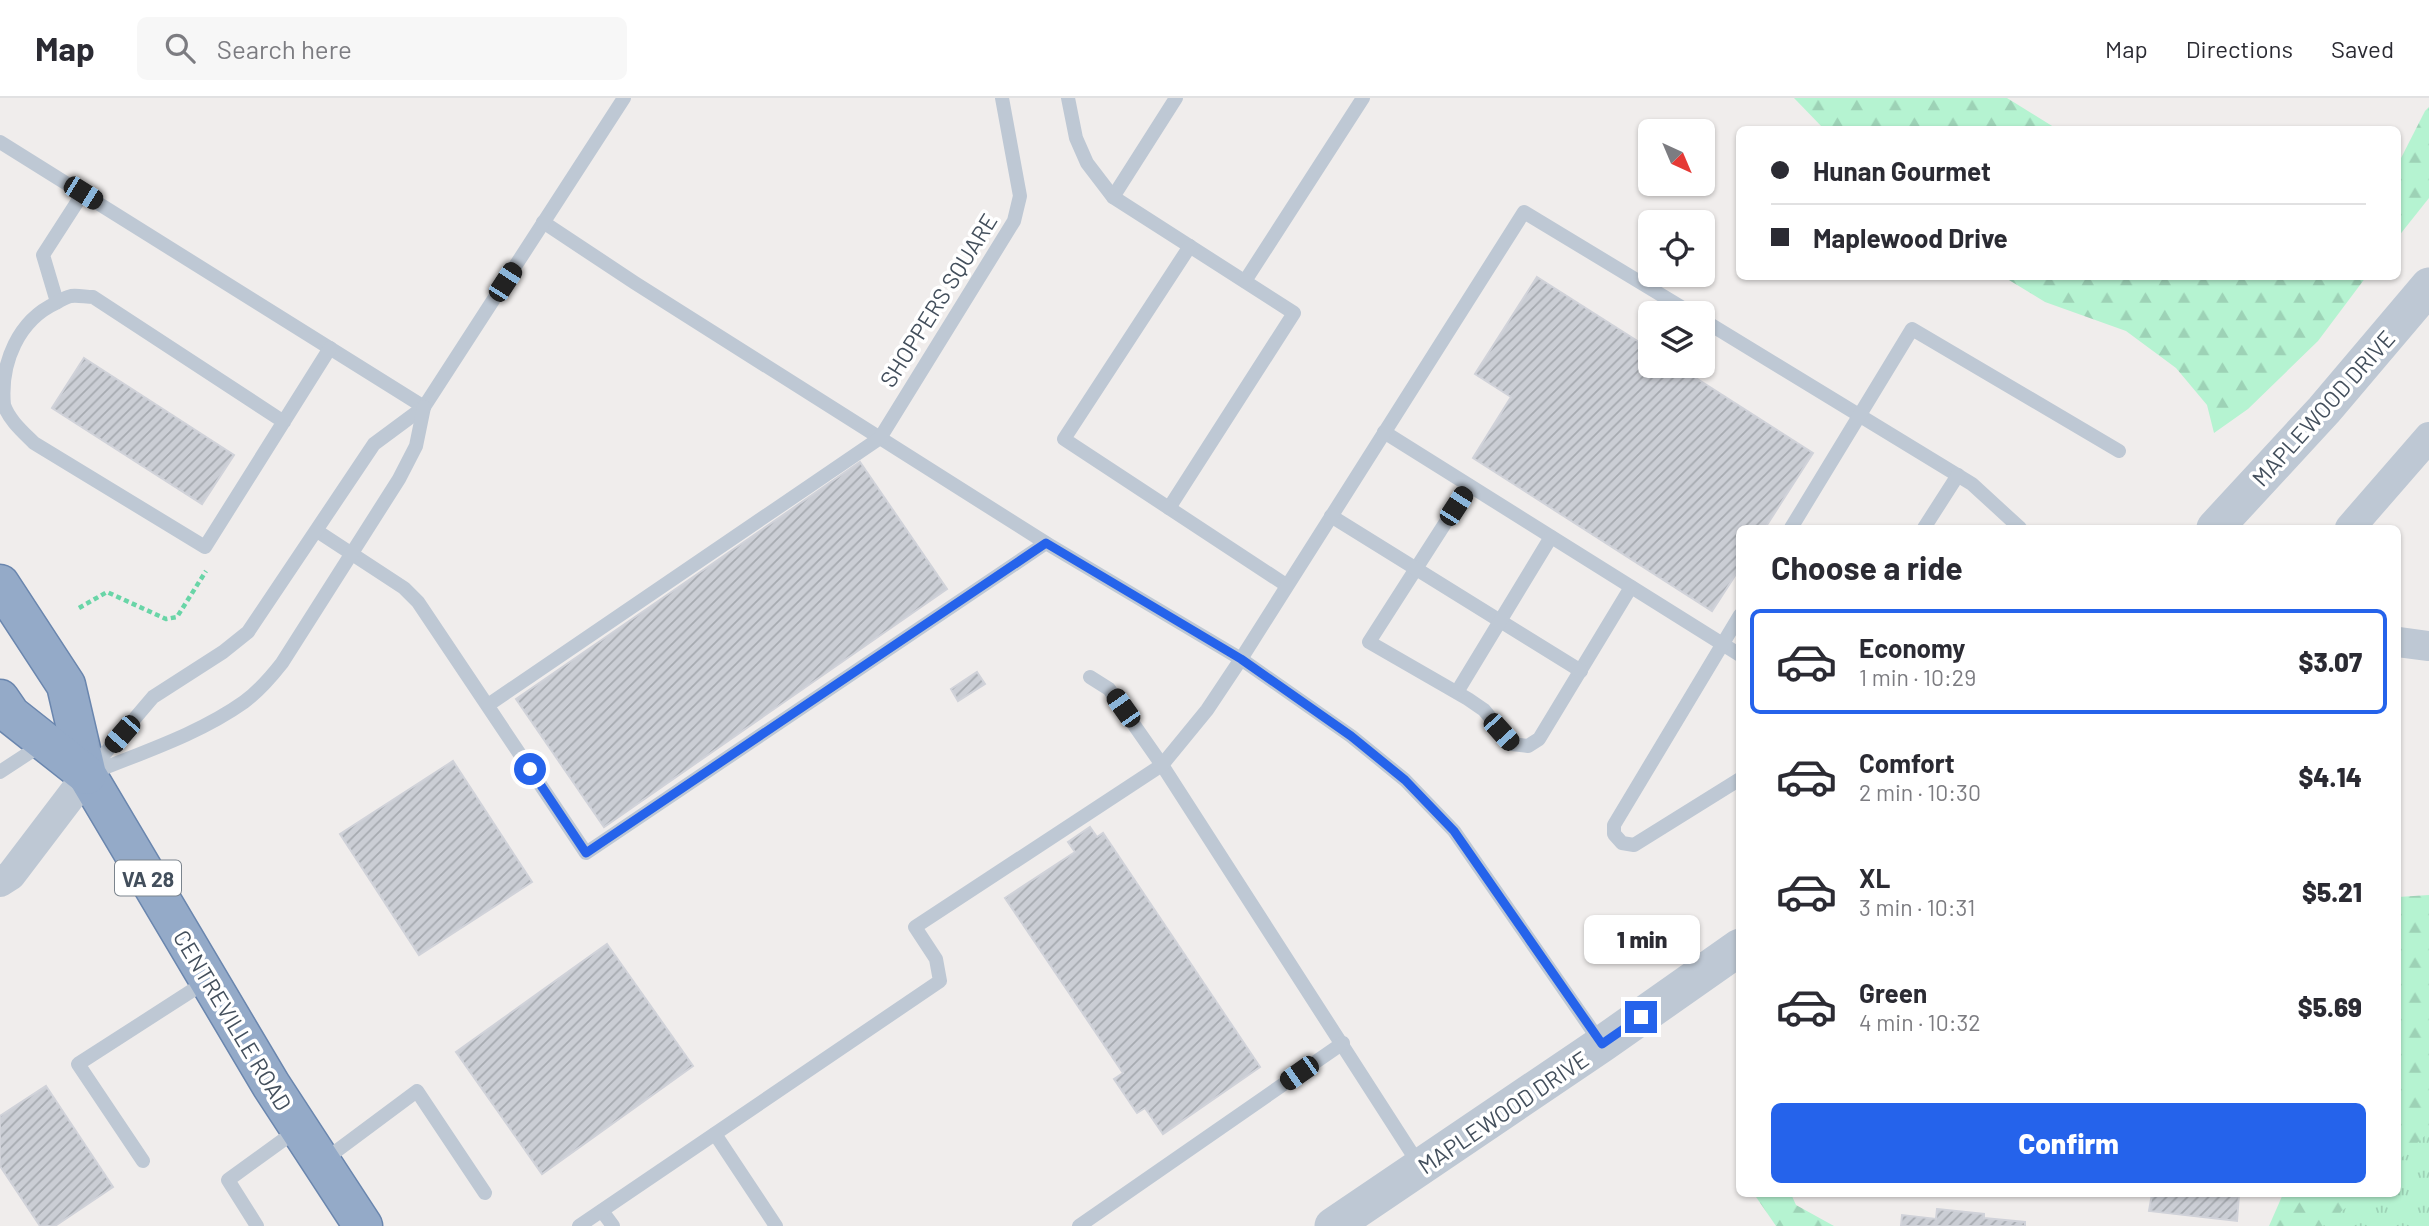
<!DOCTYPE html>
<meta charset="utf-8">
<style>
body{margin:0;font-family:Barlow,sans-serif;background:#f7f7f7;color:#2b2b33;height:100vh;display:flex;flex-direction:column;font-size:26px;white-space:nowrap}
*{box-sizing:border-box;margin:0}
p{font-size:23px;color:#7c7c81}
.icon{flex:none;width:38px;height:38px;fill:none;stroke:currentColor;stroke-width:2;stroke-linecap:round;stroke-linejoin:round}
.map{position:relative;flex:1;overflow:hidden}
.details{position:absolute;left:1736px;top:427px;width:665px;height:672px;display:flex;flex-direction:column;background:#fff;border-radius:10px;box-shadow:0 2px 5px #0004}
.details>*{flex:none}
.banner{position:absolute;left:1736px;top:28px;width:665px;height:154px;border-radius:10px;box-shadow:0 2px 5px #0004;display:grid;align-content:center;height:154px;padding:0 35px;background:#fff}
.needle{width:46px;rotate:136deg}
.controls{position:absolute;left:1638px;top:21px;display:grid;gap:14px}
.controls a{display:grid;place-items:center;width:77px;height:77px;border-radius:10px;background:#fff;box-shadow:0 2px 5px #0004;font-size:35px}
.end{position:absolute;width:32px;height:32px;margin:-16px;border:9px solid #2563eb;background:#fff;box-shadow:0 0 0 4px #fff}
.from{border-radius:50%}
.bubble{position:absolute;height:49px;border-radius:10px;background:#fff;box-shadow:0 2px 5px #0004;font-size:23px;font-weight:800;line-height:49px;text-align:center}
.car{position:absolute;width:21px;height:42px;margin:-21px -10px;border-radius:9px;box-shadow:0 0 5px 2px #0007;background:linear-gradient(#222 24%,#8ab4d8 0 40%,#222 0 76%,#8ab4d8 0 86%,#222 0)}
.banner b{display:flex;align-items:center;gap:24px;height:66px;font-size:26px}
.banner b+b{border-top:2px solid #e1e1e2}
.banner i{width:18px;height:18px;background:#2b2b33}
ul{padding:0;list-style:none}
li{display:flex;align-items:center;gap:21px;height:105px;margin:0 14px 10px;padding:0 21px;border:4px solid transparent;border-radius:10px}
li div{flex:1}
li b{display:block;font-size:26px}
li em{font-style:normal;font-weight:800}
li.active{border-color:#2563eb}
li>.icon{width:63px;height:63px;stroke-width:1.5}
h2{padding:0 35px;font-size:32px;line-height:84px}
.action{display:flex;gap:14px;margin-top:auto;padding:14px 35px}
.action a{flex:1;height:80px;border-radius:10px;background:#2563eb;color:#fff;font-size:28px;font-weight:800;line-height:80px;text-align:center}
header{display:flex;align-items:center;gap:42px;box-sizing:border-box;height:98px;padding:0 35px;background:#fff;border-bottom:2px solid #e1e1e2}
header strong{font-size:33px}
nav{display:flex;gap:38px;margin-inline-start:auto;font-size:24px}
.search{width:490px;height:63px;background:#f7f7f7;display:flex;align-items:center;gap:18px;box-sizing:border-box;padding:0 24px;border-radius:10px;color:#7c7c81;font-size:26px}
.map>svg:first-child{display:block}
.forest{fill:url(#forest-firs)}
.park{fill:url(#park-tufts)}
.building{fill:url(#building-hatch);stroke:#d0d2d9;stroke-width:2}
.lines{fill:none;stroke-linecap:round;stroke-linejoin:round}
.trunk-casing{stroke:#6a86ae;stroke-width:41}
.path{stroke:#69d5a7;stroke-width:4.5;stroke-dasharray:5 3.5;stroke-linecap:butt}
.service{stroke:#bec8d4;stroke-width:14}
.minor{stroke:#bec8d4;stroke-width:30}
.tertiary{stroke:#bec8d4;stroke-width:37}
.trunk{stroke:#94aac8;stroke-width:38}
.route{stroke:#2563eb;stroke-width:9}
.labels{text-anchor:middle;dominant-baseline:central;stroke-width:7;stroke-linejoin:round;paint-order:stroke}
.shield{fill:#fff;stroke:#7b848d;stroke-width:2}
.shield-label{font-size:21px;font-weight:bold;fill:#434f5c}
.street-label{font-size:23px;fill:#434f5c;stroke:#fff}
</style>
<header>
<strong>Map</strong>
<div class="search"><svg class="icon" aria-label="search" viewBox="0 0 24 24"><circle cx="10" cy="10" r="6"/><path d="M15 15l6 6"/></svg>Search here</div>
<nav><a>Map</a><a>Directions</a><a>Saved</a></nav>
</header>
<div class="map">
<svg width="2429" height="1128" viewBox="0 0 2429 1128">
<defs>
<pattern id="forest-firs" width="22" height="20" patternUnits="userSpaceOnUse" patternTransform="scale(1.75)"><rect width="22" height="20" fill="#b5f3d1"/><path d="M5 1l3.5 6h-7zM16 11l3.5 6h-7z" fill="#9dd2b6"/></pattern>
<pattern id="park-tufts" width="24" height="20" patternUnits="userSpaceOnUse" patternTransform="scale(1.75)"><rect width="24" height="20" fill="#b5f3d1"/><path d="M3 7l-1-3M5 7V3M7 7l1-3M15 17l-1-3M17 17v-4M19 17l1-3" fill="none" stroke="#9dd2b6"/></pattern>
<pattern id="building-hatch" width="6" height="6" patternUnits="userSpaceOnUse" patternTransform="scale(1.75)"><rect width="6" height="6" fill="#cbced5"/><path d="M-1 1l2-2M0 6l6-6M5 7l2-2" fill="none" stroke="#a6aab0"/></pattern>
</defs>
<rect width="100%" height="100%" fill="#f0edec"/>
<!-- forest -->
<g class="forest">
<path d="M1794,0h213l50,31h-233z"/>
<path d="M2429,9v91l-31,39v-73l27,-53z"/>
<path d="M2004,179l362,-1v1l-48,64 -70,68 -34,24 -7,-28 -31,-37 -50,-37 -81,-29z"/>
<path d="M2429,797v329l-3,2h-157l14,-32h115v-297z"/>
<path d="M1754,1096h37l5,11 38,21h-58z"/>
</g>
<!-- park -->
<path class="park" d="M2429,1034v94h-106l40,-32h35v-33z"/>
<!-- building -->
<g class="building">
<path d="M1537,179l113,72v17h27l136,87 -48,75h-25v40l-28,43 -239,-153 38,-61 -36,-23z"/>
<path d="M84,260l150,97 -32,49 -150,-96z"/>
<path d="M860,364l87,127 -343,238 -88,-128z"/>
<path d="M977,574l8,12 -27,17 -7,-12z"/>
<path d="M453,663l79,121 -113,73 -79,-121z"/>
<path d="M1090,729l7,10 6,-4 157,234 -97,67 -18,-26 -8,5 -23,-34 9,-6 -118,-175 70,-46 -7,-10z"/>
<path d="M607,846l86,122 -151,108 -86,-122z"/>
<path d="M46,988l67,101 -58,39h-15l-40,-60v-50z"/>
<path d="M2152,1096h87l-2,27 -88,-10z"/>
<path d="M1937,1111l47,5v4l41,4v4h-124l1,-11 34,4z"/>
</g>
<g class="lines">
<defs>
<g id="trunk">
<path d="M0,486l66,101 21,90 184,310 92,141"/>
<path d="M0,601l11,16 76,60"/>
</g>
</defs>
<!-- trunk casing -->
<use href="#trunk" class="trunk-casing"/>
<!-- path -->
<path class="path" d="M79,510l28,-16 59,27 11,-2 29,-46"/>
<!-- service -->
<g class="service">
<path d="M1068,0l8,40 11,25 26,34 181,116 -125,195"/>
<path d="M0,44l424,265"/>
<path d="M1113,99l63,-99"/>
<path d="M543,124l92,61 411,260 195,116 110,77 54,44 49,51 147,212"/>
<path d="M1190,148l-126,193 222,146"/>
<path d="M1245,183l118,-183"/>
<path d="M57,204l-14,-47 40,-62"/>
<path d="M1703,222l269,164 48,44"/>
<path d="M284,324l-191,-125c-7,0 -15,-2 -22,-1 -5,1 -10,4 -15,7 -37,17 -56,59 -52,102 5,15 19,27 30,38l171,104 125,-199"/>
<path d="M1384,334l356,223"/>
<path d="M1469,388l-100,156 99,57 16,11 28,34 16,2 11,-7 92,-152"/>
<path d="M1331,418l250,155"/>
<path d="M1791,430l121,-199 207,122"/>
<path d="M1924,430l34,-53"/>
<path d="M317,433l87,57 14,14 168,251 460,-310"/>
<path d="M1740,517l-126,210v9l8,9 12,2 106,-66"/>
<path d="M1090,579l19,12 53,76 258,401"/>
<path d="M1457,594l94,-155"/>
<path d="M488,607l392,-267 134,-217 6,-25 -18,-98"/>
<path d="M90,673l63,-74 70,-45 25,-20 126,-188 50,-37 200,-309"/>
<path d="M0,674l44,-29"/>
<path d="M92,675c51,-21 107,-39 152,-71 15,-11 27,-25 38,-39l117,-184 17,-33 8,-39"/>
<path d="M715,1036l61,92"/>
<path d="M143,1063l-65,-97 129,-83"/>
<path d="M323,1063l94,-70 68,102"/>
<path d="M602,1113l11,15"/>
<path d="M257,1128l-29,-46 69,-50"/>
<path d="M579,1128l361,-245 -4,-22 -21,-32 247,-162 45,-55 34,-51 283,-447 167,101"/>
<path d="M1079,1128l264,-183"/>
</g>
<!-- minor -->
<g class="minor">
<path d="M2350,430l79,-91"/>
<path d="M2398,544l31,4"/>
<path d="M0,784l11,-7 76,-100"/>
</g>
<!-- tertiary -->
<g class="tertiary">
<path d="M2215,430l109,-118 105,-124"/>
<path d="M1333,1128l269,-182 138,-97"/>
</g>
<!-- trunk -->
<use href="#trunk" class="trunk"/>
</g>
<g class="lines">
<!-- route -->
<path class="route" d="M530,671l56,84 460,-310 195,116 110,77 54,44 49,51 148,213 39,-27"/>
</g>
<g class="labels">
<!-- shield labels -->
<rect class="shield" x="115" y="762.5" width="66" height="35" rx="5"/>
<g class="shield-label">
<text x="148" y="780">VA 28</text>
</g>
<!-- street labels -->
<g class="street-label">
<text transform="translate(938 202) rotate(-58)">SHOPPERS SQUARE</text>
<text transform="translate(2323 310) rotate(-48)">MAPLEWOOD DRIVE</text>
<text transform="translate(233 922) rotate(59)">CENTREVILLE ROAD</text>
<text transform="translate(1503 1014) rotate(-34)">MAPLEWOOD DRIVE</text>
</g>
</g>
</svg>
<div class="controls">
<a><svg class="needle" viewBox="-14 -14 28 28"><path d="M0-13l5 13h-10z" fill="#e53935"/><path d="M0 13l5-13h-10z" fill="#7c7c81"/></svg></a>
<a><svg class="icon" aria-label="locate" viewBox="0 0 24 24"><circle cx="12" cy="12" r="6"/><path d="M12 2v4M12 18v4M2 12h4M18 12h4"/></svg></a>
<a><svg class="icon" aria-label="layers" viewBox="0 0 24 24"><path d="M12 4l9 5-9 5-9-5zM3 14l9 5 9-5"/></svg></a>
</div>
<i class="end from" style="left:530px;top:671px"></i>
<i class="end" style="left:1641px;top:919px"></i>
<div class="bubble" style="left:1584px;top:817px;width:116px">1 min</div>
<i class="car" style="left:83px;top:95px;rotate:122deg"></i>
<i class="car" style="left:505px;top:184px;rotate:33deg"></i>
<i class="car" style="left:1456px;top:408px;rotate:33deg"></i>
<i class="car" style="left:1123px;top:610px;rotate:325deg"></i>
<i class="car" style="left:1501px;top:634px;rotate:138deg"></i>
<i class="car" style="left:122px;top:636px;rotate:221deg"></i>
<i class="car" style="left:1299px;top:975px;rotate:235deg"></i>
<div class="banner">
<b><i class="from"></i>Hunan Gourmet</b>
<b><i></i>Maplewood Drive</b>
</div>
<section class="details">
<h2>Choose a ride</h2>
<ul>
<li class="active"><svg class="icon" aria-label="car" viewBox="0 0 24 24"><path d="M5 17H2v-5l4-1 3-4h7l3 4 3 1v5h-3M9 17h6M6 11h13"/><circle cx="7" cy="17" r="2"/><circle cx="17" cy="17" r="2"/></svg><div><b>Economy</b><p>1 min · 10:29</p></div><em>$3.07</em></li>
<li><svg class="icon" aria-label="car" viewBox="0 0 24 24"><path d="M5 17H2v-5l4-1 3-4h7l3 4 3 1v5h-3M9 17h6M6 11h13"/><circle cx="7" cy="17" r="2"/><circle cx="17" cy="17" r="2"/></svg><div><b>Comfort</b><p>2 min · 10:30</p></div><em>$4.14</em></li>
<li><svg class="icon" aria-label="car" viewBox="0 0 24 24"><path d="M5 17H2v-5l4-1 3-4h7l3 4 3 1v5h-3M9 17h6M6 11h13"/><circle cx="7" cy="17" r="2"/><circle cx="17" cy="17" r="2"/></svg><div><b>XL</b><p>3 min · 10:31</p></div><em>$5.21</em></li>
<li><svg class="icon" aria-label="car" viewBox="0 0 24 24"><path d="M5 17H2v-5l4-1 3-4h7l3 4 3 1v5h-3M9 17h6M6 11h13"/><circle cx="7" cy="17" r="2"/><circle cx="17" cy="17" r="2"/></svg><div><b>Green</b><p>4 min · 10:32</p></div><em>$5.69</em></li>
</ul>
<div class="action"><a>Confirm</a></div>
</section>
</div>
